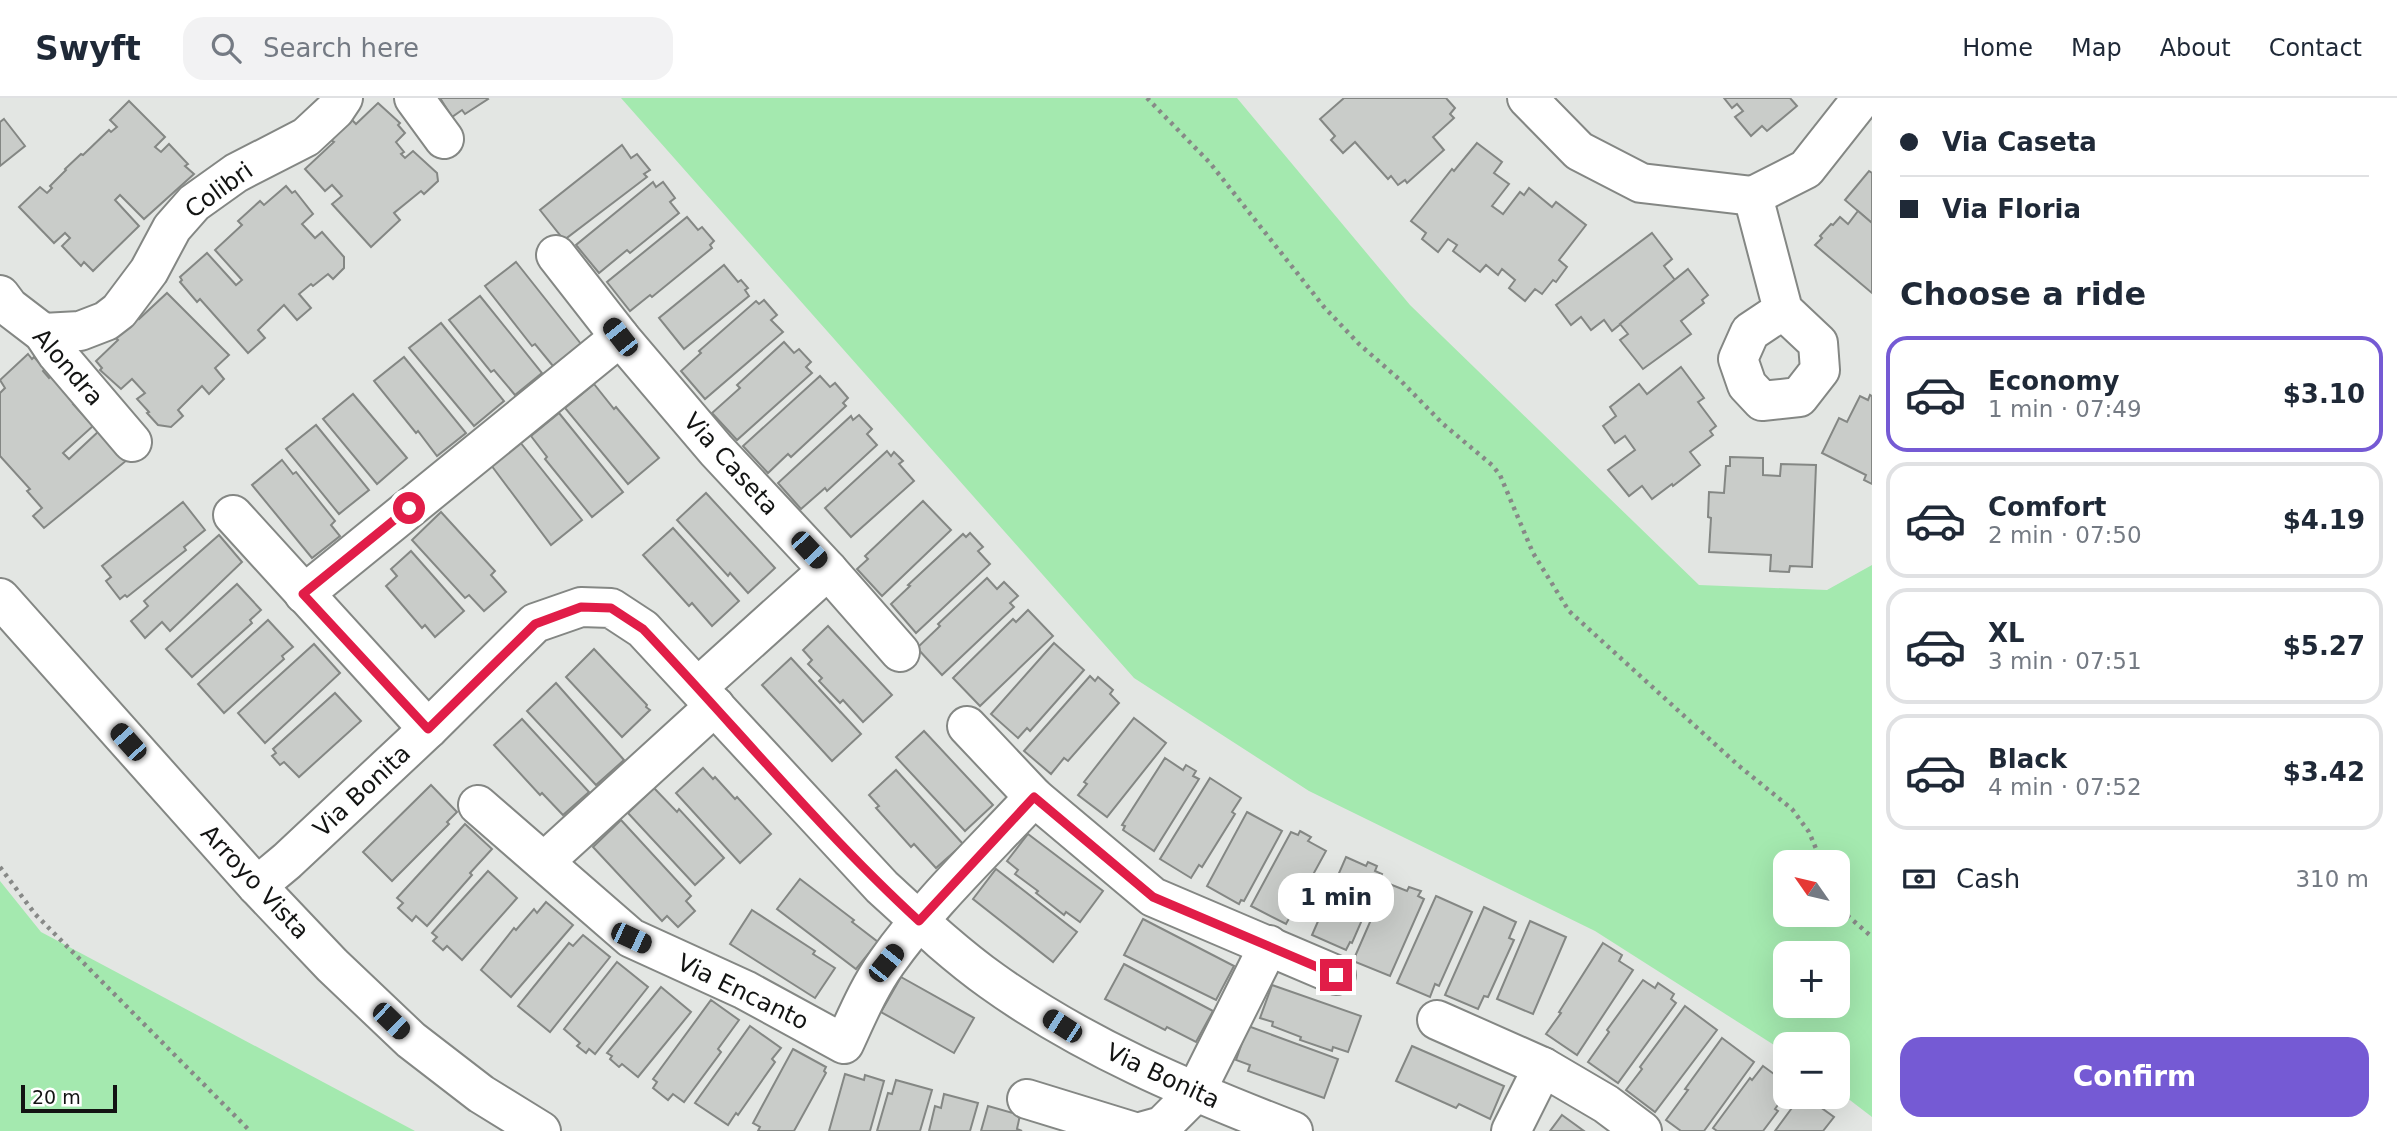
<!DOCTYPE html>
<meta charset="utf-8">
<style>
body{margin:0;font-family:"DejaVu Sans",sans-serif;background:#f2f2f3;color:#1f2937;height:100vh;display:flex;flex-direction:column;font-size:26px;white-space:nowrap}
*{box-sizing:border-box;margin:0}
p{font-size:23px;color:#747a83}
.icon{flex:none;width:38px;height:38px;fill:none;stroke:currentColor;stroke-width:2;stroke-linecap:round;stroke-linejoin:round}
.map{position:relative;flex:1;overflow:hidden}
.side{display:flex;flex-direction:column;background:#fff;width:525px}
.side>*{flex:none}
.hud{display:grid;align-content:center;height:154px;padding:0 28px;background:#fff}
.needle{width:46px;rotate:304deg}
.controls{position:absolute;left:1773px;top:752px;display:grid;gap:14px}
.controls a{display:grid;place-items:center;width:77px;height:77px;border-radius:14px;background:#fff;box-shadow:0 7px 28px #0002;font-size:35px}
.scale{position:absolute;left:21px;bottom:18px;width:96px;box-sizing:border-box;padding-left:7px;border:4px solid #131413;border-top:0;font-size:19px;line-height:24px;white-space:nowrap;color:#131413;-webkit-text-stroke:5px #fff;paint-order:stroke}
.end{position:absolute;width:32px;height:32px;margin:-16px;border:9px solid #e11d48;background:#fff;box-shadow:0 0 0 4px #fff}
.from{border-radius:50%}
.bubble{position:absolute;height:49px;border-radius:21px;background:#fff;box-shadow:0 7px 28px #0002;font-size:23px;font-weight:700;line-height:49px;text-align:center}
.car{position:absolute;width:21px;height:42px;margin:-21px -10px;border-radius:9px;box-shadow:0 0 5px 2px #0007;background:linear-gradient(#222 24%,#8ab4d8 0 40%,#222 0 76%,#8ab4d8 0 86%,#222 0)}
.hud b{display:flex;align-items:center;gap:24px;height:66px;font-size:26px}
.hud b+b{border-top:2px solid #e0e1e3}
.hud i{width:18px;height:18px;background:#1f2937}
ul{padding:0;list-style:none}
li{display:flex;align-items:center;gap:21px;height:116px;margin:0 14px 10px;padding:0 14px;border:4px solid #e0e1e3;border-radius:21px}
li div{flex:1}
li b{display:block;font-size:26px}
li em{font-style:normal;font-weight:700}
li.active{border-color:#755ad4}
li>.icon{width:63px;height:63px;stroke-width:1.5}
h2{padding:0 28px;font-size:32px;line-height:84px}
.pay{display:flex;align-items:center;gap:18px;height:77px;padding:0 28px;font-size:26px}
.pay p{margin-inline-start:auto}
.primary-button{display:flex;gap:14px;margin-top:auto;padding:14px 28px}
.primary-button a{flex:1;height:80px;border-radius:21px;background:#755ad4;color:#fff;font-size:28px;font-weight:700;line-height:80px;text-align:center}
header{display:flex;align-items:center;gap:42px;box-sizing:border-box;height:98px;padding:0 35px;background:#fff;border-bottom:2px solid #e0e1e3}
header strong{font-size:33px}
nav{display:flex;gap:38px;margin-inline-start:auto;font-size:24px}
.search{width:490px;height:63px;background:#f2f2f3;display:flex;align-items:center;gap:18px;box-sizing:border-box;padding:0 24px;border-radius:21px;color:#747a83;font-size:26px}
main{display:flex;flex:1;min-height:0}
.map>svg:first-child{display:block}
.green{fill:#a4e9af;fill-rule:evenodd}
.building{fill:#c9ccc9;stroke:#848784;stroke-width:2}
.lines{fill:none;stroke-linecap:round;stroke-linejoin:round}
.minor-casing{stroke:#848784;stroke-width:42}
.path{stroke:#878987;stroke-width:4.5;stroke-dasharray:3.5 5;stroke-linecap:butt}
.minor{stroke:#fff;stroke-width:38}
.route{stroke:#e11d48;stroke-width:9}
.labels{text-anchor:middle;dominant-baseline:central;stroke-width:7;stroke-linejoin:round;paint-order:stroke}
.street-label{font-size:24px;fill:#131413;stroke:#fff}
</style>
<header>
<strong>Swyft</strong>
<div class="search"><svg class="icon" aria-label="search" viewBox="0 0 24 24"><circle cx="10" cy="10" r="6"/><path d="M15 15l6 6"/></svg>Search here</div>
<nav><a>Home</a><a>Map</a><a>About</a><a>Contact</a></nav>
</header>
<main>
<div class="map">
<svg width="1872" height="1033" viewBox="0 0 1872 1033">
<rect width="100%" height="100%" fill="#e3e6e3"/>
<!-- green -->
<g class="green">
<path d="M621,0h616l173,207 289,280 128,5 45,-25v552l-34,-26v-46h-53v7l-190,-121 -286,-140 -175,-113zM1785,765h53v52h-53zM1785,856h53v52h-53z"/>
<path d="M0,783l41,51 374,199h-415z"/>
</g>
<!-- building -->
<g class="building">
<path d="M440,0h47l1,1 -23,15 -3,-4 -10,7z"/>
<path d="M1344,0h102l9,10 -5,6 4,4 -21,19 11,13 -37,33 -2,-3 -7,5 -7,-9 -3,3 -33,-37 -12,11 -12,-13 4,-4 -15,-17z"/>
<path d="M1724,0h66l7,8 -30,25 -5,-5 -11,10 -16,-19 8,-6 -6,-7 -5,4z"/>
<path d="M129,3l36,36 -10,10 6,5 8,-8 19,20 -3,2 9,8 -50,45 -24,-24 -5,5 24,26 -46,45 -9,-9 -3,4 -19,-20 8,-8 -5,-5 -11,10 -35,-36 21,-20 7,6 5,-5 -2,-2 16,-16 -1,-1 16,-15 2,1 26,-25 2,2 6,-5 -7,-7z"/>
<path d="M378,5l22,20 -2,2 7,8 -9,9 8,10 -3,2 4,4 8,-7 24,22 1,8 -14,13 -3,-3 -27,22 6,7 -29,27 -39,-43 10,-8 -10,-11 -7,6 -20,-22 29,-27 -3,-2 21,-20 4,4z"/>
<path d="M4,21l21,27 -25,20v-44z"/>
<path d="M1477,45l25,19 -8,11 15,11 -17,22 11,8 17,-22 4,3 5,-7 23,19 4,-5 30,23 -27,35 8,7 -11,15 -3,-2 -11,14 -7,-5 -10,12 -16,-13 6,-8 -13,-11 -4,6 -12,-10 -6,7 -27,-21 4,-6 -9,-6 -10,13 -16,-13 4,-6 -15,-12 41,-52 2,2z"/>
<path d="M622,47l9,13 6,-4 13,16 -6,4 3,3 -83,63 -24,-30z"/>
<path d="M1869,73l3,2v50l-27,-23z"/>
<path d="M653,84l3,5 7,-5 12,16 -5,4 9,11 -49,40 -3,-3 -28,23 -23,-28z"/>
<path d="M286,88l6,7 3,-2 18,23 -11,10 13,14 7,-6 22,25v11l-11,11 -5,-5 -15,12 -2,-2 -12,10 12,14 -14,12 -13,-15 -26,25 7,8 -17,15 -48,-54 -3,3 -17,-20 2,-2 -2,-3 27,-24 29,32 6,-5 -27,-30 27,-25 -4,-4 22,-20 4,4z"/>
<path d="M1858,113l14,12v70l-57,-48 7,-7 -2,-2 11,-12 2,1 7,-8 8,7z"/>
<path d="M687,119l11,13 4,-3 12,14 -4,4 2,3 -60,49 -2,-2 -20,16 -23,-29z"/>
<path d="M1652,135l20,26 -8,7 11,14 -63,51 -8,-11 -13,10 -10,-13 -10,8 -15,-20z"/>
<path d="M516,164l65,82 -28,22 -18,-22 -3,2 -47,-60z"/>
<path d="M724,167l14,17 3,-2 7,8 -3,2 4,6 -65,53 -25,-31z"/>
<path d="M1688,171l20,26 -6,5 2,3 -23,18 10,13 -48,35 -23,-29 8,-6 -8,-10z"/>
<path d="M167,195l62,62 -14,13 9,11 -15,15 -7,-8 -24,24 5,6 -12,11 -13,-2 -11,-12 2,-1 -12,-13 8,-6 -13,-14 -11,10 -21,-19 2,-2 -6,-7 22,-21 -4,-4 22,-20 3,3z"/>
<path d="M480,198l62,77 -27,22 -21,-25 -3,2 -42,-52z"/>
<path d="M764,202l13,15 -6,5 12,12 -78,67 -24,-28 20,-18 -2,-2 57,-50 3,3z"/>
<path d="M441,225l63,78 -30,25 -65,-78z"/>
<path d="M784,244l10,11 5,-4 12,13 -5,5 6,6 -75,67 -25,-27 28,-25 -3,-3z"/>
<path d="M28,256l4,5 2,-2 11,12 -2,2 6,7 4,-4 24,26 -4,4 20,22 -30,27 6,6 31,-29 27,30 -83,68 -11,-12 9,-8 -15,-17 3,-2 -30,-33v-63l5,-5 -5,-8z"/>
<path d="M404,259l62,76 -29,23 -19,-25 -2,2 -42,-52z"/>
<path d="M1681,269l23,31 -6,4 18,24 -6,5 3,4 -23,17 10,13 -27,21 -1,-2 -20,15 -10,-13 -13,10 -21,-26 27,-20 -10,-14 -10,7 -12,-17 13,-10 -6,-9 29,-23 8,10z"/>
<path d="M820,278l10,11 5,-4 13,15 -5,5 3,3 -55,51 -3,-3 -20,19 -25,-27z"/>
<path d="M594,286l20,25 2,-2 43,51 -31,26 -63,-76z"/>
<path d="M353,296l54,64 -30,26 -54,-65z"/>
<path d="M1870,297l2,1v88l-8,-4 2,-5 -44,-22 17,-35 8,4 13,-26 8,4z"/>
<path d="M559,315l64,79 -31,25 -47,-58 2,-2 -16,-21z"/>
<path d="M859,317l13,14 -5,5 10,11 -50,46 -2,-3 -24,21 -23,-26 73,-67 2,4z"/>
<path d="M316,327l53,65 -30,24 -53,-65z"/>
<path d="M520,344l62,78 -31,25 -60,-80z"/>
<path d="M887,353l4,5 3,-4 9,9 -4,3 15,17 -63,56 -26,-29z"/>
<path d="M1730,359l33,1v17l17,1 1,-12 35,1 -4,102 -22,-1 -1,6 -19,-1 1,-16 -62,-3 2,-34 -3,-1 1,-25 15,1 2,-27h4z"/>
<path d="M282,362l11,14 3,-2 39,49 -4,4 9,11 -28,22 -60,-73z"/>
<path d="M706,395l69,75 -27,25 -18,-20 -2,3 -51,-56z"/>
<path d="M923,403l28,29 -69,66 -25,-27 11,-10 -3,-3z"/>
<path d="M183,404l22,28 -21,17 2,3 -59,47 -2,-2 -5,4 -14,-18 5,-4 -9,-11z"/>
<path d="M441,414l54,59 -4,4 15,17 -22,19 -15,-16 -4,3 -53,-58z"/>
<path d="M673,430l66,73 -27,25 -20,-23 -3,3 -46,-51z"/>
<path d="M970,435l13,14 -5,4 12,13 -74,69 -25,-29 19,-18 -2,-1 55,-51 3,3z"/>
<path d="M219,437l23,27 -72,69 -8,-9 -17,16 -14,-17 17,-15 -4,-5z"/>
<path d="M411,453l53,60 -29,26 -10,-12 -3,3 -36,-42 11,-10 -6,-7z"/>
<path d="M987,480l10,11 7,-7 14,14 -8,7 4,4 -72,68 -25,-27 23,-22 -2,-2z"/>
<path d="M237,486l24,26 -11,10 2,3 -60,54 -26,-28z"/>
<path d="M1028,512l25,26 -73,70 -27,-28 60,-59 3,3z"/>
<path d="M268,522l25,27 -11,9 2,3 -60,54 -26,-29z"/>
<path d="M828,528l64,69 -29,27 -20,-22 -3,3 -21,-22 3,-3 -14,-14 4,-4 -9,-10z"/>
<path d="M1054,545l30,27 -54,61 -3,-3 -9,10 -27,-24z"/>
<path d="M314,546l26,29 -75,70 -27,-30z"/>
<path d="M594,551l53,56 -1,2 4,3 -28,27 -56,-60z"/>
<path d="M791,560l70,76 -29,27 -70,-76z"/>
<path d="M1090,578l5,5 3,-4 15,13 -3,4 9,9 -51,58 -4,-3 -13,16 -27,-23z"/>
<path d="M556,585l68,77 -28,25 -69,-74z"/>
<path d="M335,595l26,28 -62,56 -15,-15 -4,3 -8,-9 4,-3 -3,-4z"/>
<path d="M1134,620l32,25 -59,74 -29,-22 9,-11 -3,-2z"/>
<path d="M522,621l67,73 -26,23 -21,-22 -2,2 -46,-50z"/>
<path d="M924,633l69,74 -28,26 -69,-74z"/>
<path d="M1165,660l18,12 3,-5 10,6 -3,5 6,3 -45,72 -31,-21 2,-4 -3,-1z"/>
<path d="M703,670l10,11 2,-2 20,22 2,-2 34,37 -31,29 -64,-70z"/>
<path d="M896,672l67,74 -27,24 -22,-24 -3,3 -35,-39 3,-2 -10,-11z"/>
<path d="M1210,680l31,20 -9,14 3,2 -33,53 -3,-2 -8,13 -31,-19z"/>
<path d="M431,687l26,27 -10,10 2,2 -57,57 -29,-29z"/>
<path d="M654,690l23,24 2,-3 45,49 -29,27 -67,-72z"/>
<path d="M1247,714l35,19 -38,70 -3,-1 -2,4 -32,-18z"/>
<path d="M621,722l70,76 -5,5 9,10 -17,16 -11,-11 -5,5 -69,-74z"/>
<path d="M465,726l27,25 -22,24 2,2 -45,51 -11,-10 -4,5 -14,-13 5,-5 -6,-5z"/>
<path d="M1300,733l11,6 -3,4 18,10 -40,73 -35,-18 40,-74 7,3z"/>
<path d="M1028,736l75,57 -23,31 -14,-10 -2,3 -28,-22 2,-2 -23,-17 3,-4 -11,-9z"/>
<path d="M1346,759l20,9 2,-4 9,4 -2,5 7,3 -30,69 -2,-1 -4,8 -34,-15z"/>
<path d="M996,771l81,63 -24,30 -80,-63z"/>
<path d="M488,773l29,27 -55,62 -15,-14 -4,4 -10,-9 4,-4 -5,-4z"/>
<path d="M800,781l54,41 -2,2 26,20 -22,27 -79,-60z"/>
<path d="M1387,785l20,8 2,-4 12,4 -3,5 6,3 -34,77 -37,-15z"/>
<path d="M1436,798l36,16 -33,74 -4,-2 -5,13 -33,-14z"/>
<path d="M546,804l27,23 -62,72 -30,-27 33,-42 2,2 18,-21 3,4z"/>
<path d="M1484,809l32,15 -7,16 5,2 -26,57 -4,-1 -6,13 -33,-14z"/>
<path d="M752,812l63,41 -2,3 22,14 -20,30 -85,-54z"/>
<path d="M1143,821l91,47 -18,34 -92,-45z"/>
<path d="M1530,823l36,16 -33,77 -36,-15z"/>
<path d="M583,837l27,22 -60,75 -32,-26 51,-63 4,3z"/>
<path d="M1603,845l19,12 -3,6 14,9 -56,85 -31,-21 15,-21 -2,-1z"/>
<path d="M617,864l31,25 -53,67 -6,-5 -3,4 -9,-7 3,-3 -16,-14z"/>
<path d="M1124,866l89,47 -17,31 -29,-15 -2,3 -60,-31z"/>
<path d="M901,879l73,41 -20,35 -73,-41z"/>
<path d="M1643,882l12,8 3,-5 16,11 -3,5 5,4 -58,80 -30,-21 21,-30 -2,-2z"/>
<path d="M1272,887l89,31 -13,36 -15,-5 -1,4 -32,-11 1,-3 -29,-11 1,-4 -13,-4z"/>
<path d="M661,889l30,25 -53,65 -16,-13 -3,3 -9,-8 2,-3 -5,-3z"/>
<path d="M711,902l28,20 -21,29 3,3 -37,50 -11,-8 -5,6 -15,-12 4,-6 -4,-3z"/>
<path d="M1685,908l32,24 -62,82 -29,-22 16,-21 -2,-2z"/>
<path d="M750,928l31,22 -9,11 3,3 -37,53 -2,-2 -8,12 -33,-22z"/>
<path d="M1248,928l90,33 -14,39 -76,-27 2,-6 -14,-5z"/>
<path d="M1722,940l32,24 -50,69h-23l-15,-11 22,-30 -3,-1z"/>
<path d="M1412,948l92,40 -14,33 -31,-15 -3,4 -60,-27z"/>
<path d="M793,951l33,18 -2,4 2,2 -32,58h-36l2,-4 -7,-4z"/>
<path d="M1763,968l22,16v13l-10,14 3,2 -15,20h-46l-4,-3 37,-50 2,2z"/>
<path d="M845,976l19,6 1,-5 19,6 -14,50h-41z"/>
<path d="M896,982l36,10 -12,41h-43l11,-38 4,1z"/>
<path d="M944,996l34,9 -8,28h-41l6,-25 6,2z"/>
<path d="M1800,999h13l5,4 -2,3 18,13 -11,14h-48z"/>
<path d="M988,1008l32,9 -3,14 5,2h-41z"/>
<path d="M1562,1017l22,16h-34z"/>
</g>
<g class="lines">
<defs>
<g id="minor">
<path d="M414,0l30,41"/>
<path d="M1527,0l52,53 62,32 112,13"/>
<path d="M1753,98l30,114 -33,22 -12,27 9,26 15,16 37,-4 21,-27 -2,-27 -35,-33"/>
<path d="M1753,98l53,-27 56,-71"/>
<path d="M556,157l64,82 96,113 112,120 72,82"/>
<path d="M0,197l9,12 34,26 14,21 75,88"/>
<path d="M43,235l37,-2 26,-10 13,-10 30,-40 23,-43 22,-25 42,-30 70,-36 29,-27 8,-12"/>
<path d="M233,417l195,214"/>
<path d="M304,496l316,-257"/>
<path d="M0,500l257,288 75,79 79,75 70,54 60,37"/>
<path d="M698,589l130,-117"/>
<path d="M967,628l67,71 119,100 183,78"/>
<path d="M478,707l153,133 114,52 99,54c13,-28 25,-57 43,-82 40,-57 99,-113 147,-165"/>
<path d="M545,763l170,-155"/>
<path d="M257,788l30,-25 141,-132 107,-106 46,-16 30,1 32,21 239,258c35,32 71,66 110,94 92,66 195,109 301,150"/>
<path d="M1437,922l106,47 63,37 36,27"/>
<path d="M1027,1001l104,32"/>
<path d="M1144,1033l18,-5 33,-33 74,-148"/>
<path d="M1511,1033l32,-64"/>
</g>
</defs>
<!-- minor casing -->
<use href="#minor" class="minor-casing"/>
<!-- path -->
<g class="path">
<path d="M1147,0l63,65 114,144 35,37 41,36 42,43 51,43 7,9 33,78 36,58 170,155 53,43 17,23 13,31"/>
<path d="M0,769l35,47 215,217"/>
<path d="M1838,803l11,16 23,20"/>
</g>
<!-- minor -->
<use href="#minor" class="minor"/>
</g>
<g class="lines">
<!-- route -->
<path class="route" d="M409,410l-106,86 125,135 107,-105 46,-17 30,1 32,21c92,97 178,202 276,292l115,-124 119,100 183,78"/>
</g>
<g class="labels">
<!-- street labels -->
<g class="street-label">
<text transform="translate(219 92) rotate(-36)">Colibri</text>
<text transform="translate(68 269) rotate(49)">Alondra</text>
<text transform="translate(731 366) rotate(48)">Via Caseta</text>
<text transform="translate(362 693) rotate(-43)">Via Bonita</text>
<text transform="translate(255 784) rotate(47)">Arroyo Vista</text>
<text transform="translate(743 894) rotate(26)">Via Encanto</text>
<text transform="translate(1163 978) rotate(25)">Via Bonita</text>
</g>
</g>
</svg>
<div class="controls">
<a><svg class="needle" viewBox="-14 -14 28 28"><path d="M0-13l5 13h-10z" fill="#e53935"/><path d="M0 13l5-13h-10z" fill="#747a83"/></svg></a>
<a>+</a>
<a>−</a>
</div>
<div class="scale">20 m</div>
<i class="end from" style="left:409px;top:410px"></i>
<i class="end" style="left:1336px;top:877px"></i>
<div class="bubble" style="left:1278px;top:775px;width:116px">1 min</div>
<i class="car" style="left:620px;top:239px;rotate:322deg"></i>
<i class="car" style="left:809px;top:452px;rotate:137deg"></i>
<i class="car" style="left:128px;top:644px;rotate:318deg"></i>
<i class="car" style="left:631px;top:840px;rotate:115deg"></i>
<i class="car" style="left:886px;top:865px;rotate:39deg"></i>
<i class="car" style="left:391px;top:923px;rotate:134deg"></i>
<i class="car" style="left:1062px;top:928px;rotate:303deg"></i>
</div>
<section class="side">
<div class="hud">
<b><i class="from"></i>Via Caseta</b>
<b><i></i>Via Floria</b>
</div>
<h2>Choose a ride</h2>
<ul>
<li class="active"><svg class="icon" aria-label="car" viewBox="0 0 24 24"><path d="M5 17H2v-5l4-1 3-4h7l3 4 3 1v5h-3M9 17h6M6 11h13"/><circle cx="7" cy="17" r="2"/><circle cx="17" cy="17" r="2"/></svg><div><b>Economy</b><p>1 min · 07:49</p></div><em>$3.10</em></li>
<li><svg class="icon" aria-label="car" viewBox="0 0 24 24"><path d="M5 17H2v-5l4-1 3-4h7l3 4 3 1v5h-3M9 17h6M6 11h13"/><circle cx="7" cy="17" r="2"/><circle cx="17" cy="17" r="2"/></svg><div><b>Comfort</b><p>2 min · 07:50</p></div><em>$4.19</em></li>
<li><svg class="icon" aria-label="car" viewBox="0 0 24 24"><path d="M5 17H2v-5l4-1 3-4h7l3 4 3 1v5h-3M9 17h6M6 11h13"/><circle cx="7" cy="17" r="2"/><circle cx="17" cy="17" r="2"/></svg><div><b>XL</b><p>3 min · 07:51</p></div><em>$5.27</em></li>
<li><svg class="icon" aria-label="car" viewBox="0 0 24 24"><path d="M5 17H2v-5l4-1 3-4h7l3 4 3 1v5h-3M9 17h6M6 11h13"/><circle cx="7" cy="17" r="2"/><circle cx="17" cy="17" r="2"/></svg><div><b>Black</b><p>4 min · 07:52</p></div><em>$3.42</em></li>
</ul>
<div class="pay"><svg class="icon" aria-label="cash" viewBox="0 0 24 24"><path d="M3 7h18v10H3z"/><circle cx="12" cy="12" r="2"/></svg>Cash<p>310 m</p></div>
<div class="primary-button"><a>Confirm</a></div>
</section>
</main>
